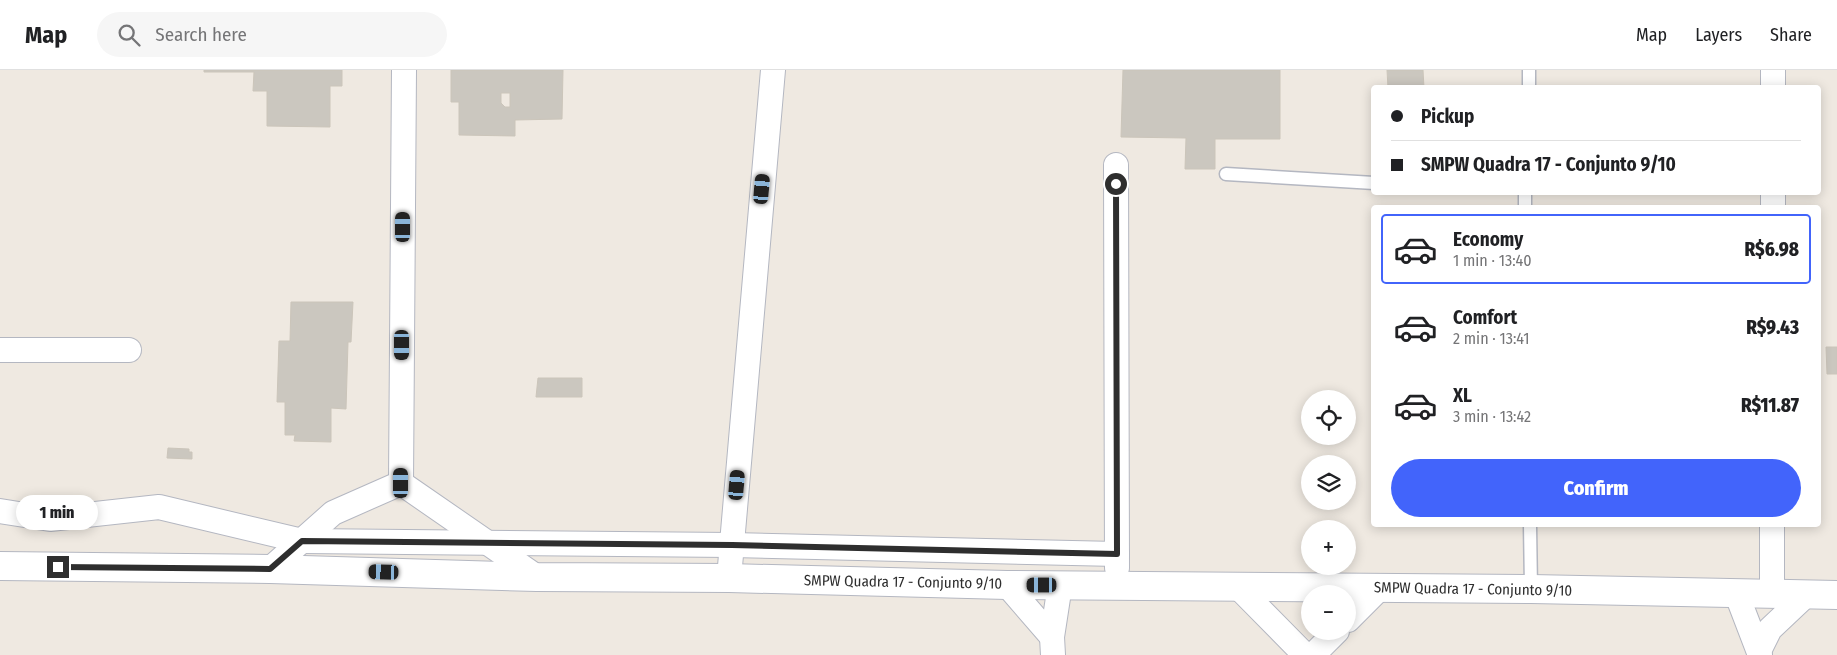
<!DOCTYPE html>
<meta charset="utf-8">
<style>
body{margin:0;font-family:"Fira Sans Condensed",sans-serif;background:#f6f6f6;color:#202124;height:100vh;display:flex;flex-direction:column;font-size:19px;white-space:nowrap}
*{box-sizing:border-box;margin:0}
p{font-size:16px;color:#757577}
.icon{flex:none;width:28px;height:28px;fill:none;stroke:currentColor;stroke-width:2;stroke-linecap:round;stroke-linejoin:round}
.map{position:relative;flex:1;overflow:hidden}
.details{position:absolute;left:1371px;top:135px;width:450px;height:322px;display:flex;flex-direction:column;background:#fff;border-radius:5px;box-shadow:0 2px 12px #0003}
.details>*{flex:none}
.guide{position:absolute;left:1371px;top:15px;width:450px;height:110px;border-radius:5px;box-shadow:0 2px 12px #0003;display:grid;align-content:center;height:110px;padding:0 20px;background:#fff}
.tools{position:absolute;left:1301px;top:320px;display:grid;gap:10px}
.tools a{display:grid;place-items:center;width:55px;height:55px;border-radius:50%;background:#fff;box-shadow:0 2px 12px #0003;font-size:25px}
.end{position:absolute;width:22px;height:22px;margin:-11px;border:6px solid #2e2e2e;background:#fff;box-shadow:0 0 0 2px #fff}
.from{border-radius:50%}
.bubble{position:absolute;height:35px;border-radius:18px;background:#fff;box-shadow:0 2px 12px #0003;font-size:16px;font-weight:800;line-height:35px;text-align:center}
.car{position:absolute;width:15px;height:30px;margin:-15px -8px;border-radius:6px;box-shadow:0 0 4px 1px #0007;background:linear-gradient(#222 24%,#8ab4d8 0 40%,#222 0 76%,#8ab4d8 0 86%,#222 0)}
.guide b{display:flex;align-items:center;gap:18px;height:48px;font-size:19px}
.guide b+b{border-top:1px solid #e0e0e0}
.guide i{width:12px;height:12px;background:#202124}
ul{padding:9px 0 0;list-style:none}
li{display:flex;align-items:center;gap:15px;height:70px;margin:0 10px 8px;padding:0 10px;border:2px solid transparent;border-radius:5px}
li div{flex:1}
li b{display:block;font-size:19px}
li em{font-style:normal;font-weight:800}
li.on{border-color:#4264fb}
li>.icon{width:45px;height:45px;stroke-width:1.5}
.primary-button{display:flex;gap:10px;margin-top:auto;padding:10px 20px}
.primary-button a{flex:1;height:58px;border-radius:30px;background:#4264fb;color:#fff;font-size:20px;font-weight:800;line-height:58px;text-align:center}
header{display:flex;align-items:center;gap:30px;box-sizing:border-box;height:70px;padding:0 25px;background:#fff;border-bottom:1px solid #e0e0e0}
header strong{font-size:24px}
nav{display:flex;gap:28px;margin-inline-start:auto;font-size:18px}
.search{width:350px;height:45px;background:#f6f6f6;display:flex;align-items:center;gap:12px;box-sizing:border-box;padding:0 18px;border-radius:28px;color:#757577;font-size:19px}
.map>svg:first-child{display:block}
.building{fill:#cbc7bf;stroke:#cbc5ba;fill-rule:evenodd}
.lines{fill:none;stroke-linecap:round;stroke-linejoin:round}
.lane-casing{stroke:#b4b7c1;stroke-width:15}
.street-casing{stroke:#b4b7c1;stroke-width:26}
.secondary-casing{stroke:#b4b7c1;stroke-width:30}
.lane{stroke:#fff;stroke-width:12}
.street{stroke:#fff;stroke-width:24}
.secondary{stroke:#fff;stroke-width:28}
.route{stroke:#2e2e2e;stroke-width:6}
.labels{text-anchor:middle;dominant-baseline:central;stroke-width:5;stroke-linejoin:round;paint-order:stroke}
.street-label{font-size:15px;fill:#2e2e2e;stroke:#fff}
</style>
<header>
<strong>Map</strong>
<div class="search"><svg class="icon" aria-label="search" viewBox="0 0 24 24"><circle cx="10" cy="10" r="6"/><path d="M15 15l6 6"/></svg>Search here</div>
<nav><a>Map</a><a>Layers</a><a>Share</a></nav>
</header>
<div class="map">
<svg width="1837" height="585" viewBox="0 0 1837 585">
<rect width="100%" height="100%" fill="#efe9e1"/>
<!-- building -->
<g class="building">
<path d="M204,0h138v16h-12v41l-63,-1v-35h-14l1,-19h-50z"/>
<path d="M451,0h112l-1,49 -47,1v16l-56,-1v-33h-8zM501,23h9v14h-5l-4,-4z"/>
<path d="M1123,0h157v69h-65v30h-30l1,-31 -65,-1z"/>
<path d="M1387,0h36l1,18h-36z"/>
<path d="M291,232h62l-2,40h-3l-2,67 -15,-1v34l-37,-1 1,-6h-10v-33h-8l2,-61h11z"/>
<path d="M1826,277h11v27h-10z"/>
<path d="M538,308h44v19h-46z"/>
<path d="M168,378l21,1v3h3v7l-25,-1z"/>
</g>
<g class="lines">
<defs>
<g id="lane">
<path d="M1529,18v-18"/>
<path d="M1226,104l148,9"/>
<path d="M1525,122v16"/>
<path d="M1530,455l1,64"/>
</g>
<g id="street">
<path d="M1773,18v-18"/>
<path d="M1116,95l1,403"/>
<path d="M1773,138v-16"/>
<path d="M0,280h129"/>
<path d="M401,413l3,-413"/>
<path d="M401,413l136,94"/>
<path d="M0,441l50,8 109,-12 143,34 430,4 385,9"/>
<path d="M270,499l63,-56 68,-30"/>
<path d="M729,508l44,-508"/>
<path d="M1007,515l45,52"/>
<path d="M1238,517l67,68"/>
<path d="M1737,525l23,60"/>
<path d="M1772,525v-70"/>
<path d="M1348,550l32,-32"/>
<path d="M1759,581l11,-22 35,-33"/>
<path d="M1053,585l-1,-18 8,-52"/>
<path d="M1313,585l24,-24"/>
</g>
<path id="secondary" d="M0,496l270,3 267,8 192,1 278,7 524,4 306,6"/>
</defs>
<!-- lane casing -->
<use href="#lane" class="lane-casing"/>
<!-- street casing -->
<use href="#street" class="street-casing"/>
<!-- secondary casing -->
<use href="#secondary" class="secondary-casing"/>
<!-- lane -->
<use href="#lane" class="lane"/>
<!-- street -->
<use href="#street" class="street"/>
<!-- secondary -->
<use href="#secondary" class="secondary"/>
</g>
<g class="lines">
<!-- route -->
<path class="route" d="M58,497l212,2 32,-28 430,4 385,9 -1,-370"/>
</g>
<g class="labels">
<!-- street labels -->
<g class="street-label">
<text transform="translate(903 512) rotate(1)">SMPW Quadra 17 - Conjunto 9/10</text>
<text transform="translate(1473 519) rotate(1)">SMPW Quadra 17 - Conjunto 9/10</text>
</g>
</g>
</svg>
<div class="tools">
<a><svg class="icon" aria-label="locate" viewBox="0 0 24 24"><circle cx="12" cy="12" r="6"/><path d="M12 2v4M12 18v4M2 12h4M18 12h4"/></svg></a>
<a><svg class="icon" aria-label="layers" viewBox="0 0 24 24"><path d="M12 4l9 5-9 5-9-5zM3 14l9 5 9-5"/></svg></a>
<a>+</a>
<a>−</a>
</div>
<i class="end from" style="left:1116px;top:114px"></i>
<i class="end" style="left:58px;top:497px"></i>
<div class="bubble" style="left:16px;top:425px;width:82px">1 min</div>
<i class="car" style="left:762px;top:119px;rotate:5deg"></i>
<i class="car" style="left:403px;top:157px;rotate:0deg"></i>
<i class="car" style="left:402px;top:275px;rotate:180deg"></i>
<i class="car" style="left:401px;top:413px;rotate:0deg"></i>
<i class="car" style="left:737px;top:415px;rotate:5deg"></i>
<i class="car" style="left:384px;top:502px;rotate:272deg"></i>
<i class="car" style="left:1042px;top:515px;rotate:270deg"></i>
<div class="guide">
<b><i class="from"></i>Pickup</b>
<b><i></i>SMPW Quadra 17 - Conjunto 9/10</b>
</div>
<section class="details">
<ul>
<li class="on"><svg class="icon" aria-label="car" viewBox="0 0 24 24"><path d="M5 17H2v-5l4-1 3-4h7l3 4 3 1v5h-3M9 17h6M6 11h13"/><circle cx="7" cy="17" r="2"/><circle cx="17" cy="17" r="2"/></svg><div><b>Economy</b><p>1 min · 13:40</p></div><em>R$6.98</em></li>
<li><svg class="icon" aria-label="car" viewBox="0 0 24 24"><path d="M5 17H2v-5l4-1 3-4h7l3 4 3 1v5h-3M9 17h6M6 11h13"/><circle cx="7" cy="17" r="2"/><circle cx="17" cy="17" r="2"/></svg><div><b>Comfort</b><p>2 min · 13:41</p></div><em>R$9.43</em></li>
<li><svg class="icon" aria-label="car" viewBox="0 0 24 24"><path d="M5 17H2v-5l4-1 3-4h7l3 4 3 1v5h-3M9 17h6M6 11h13"/><circle cx="7" cy="17" r="2"/><circle cx="17" cy="17" r="2"/></svg><div><b>XL</b><p>3 min · 13:42</p></div><em>R$11.87</em></li>
</ul>
<div class="primary-button"><a>Confirm</a></div>
</section>
</div>
